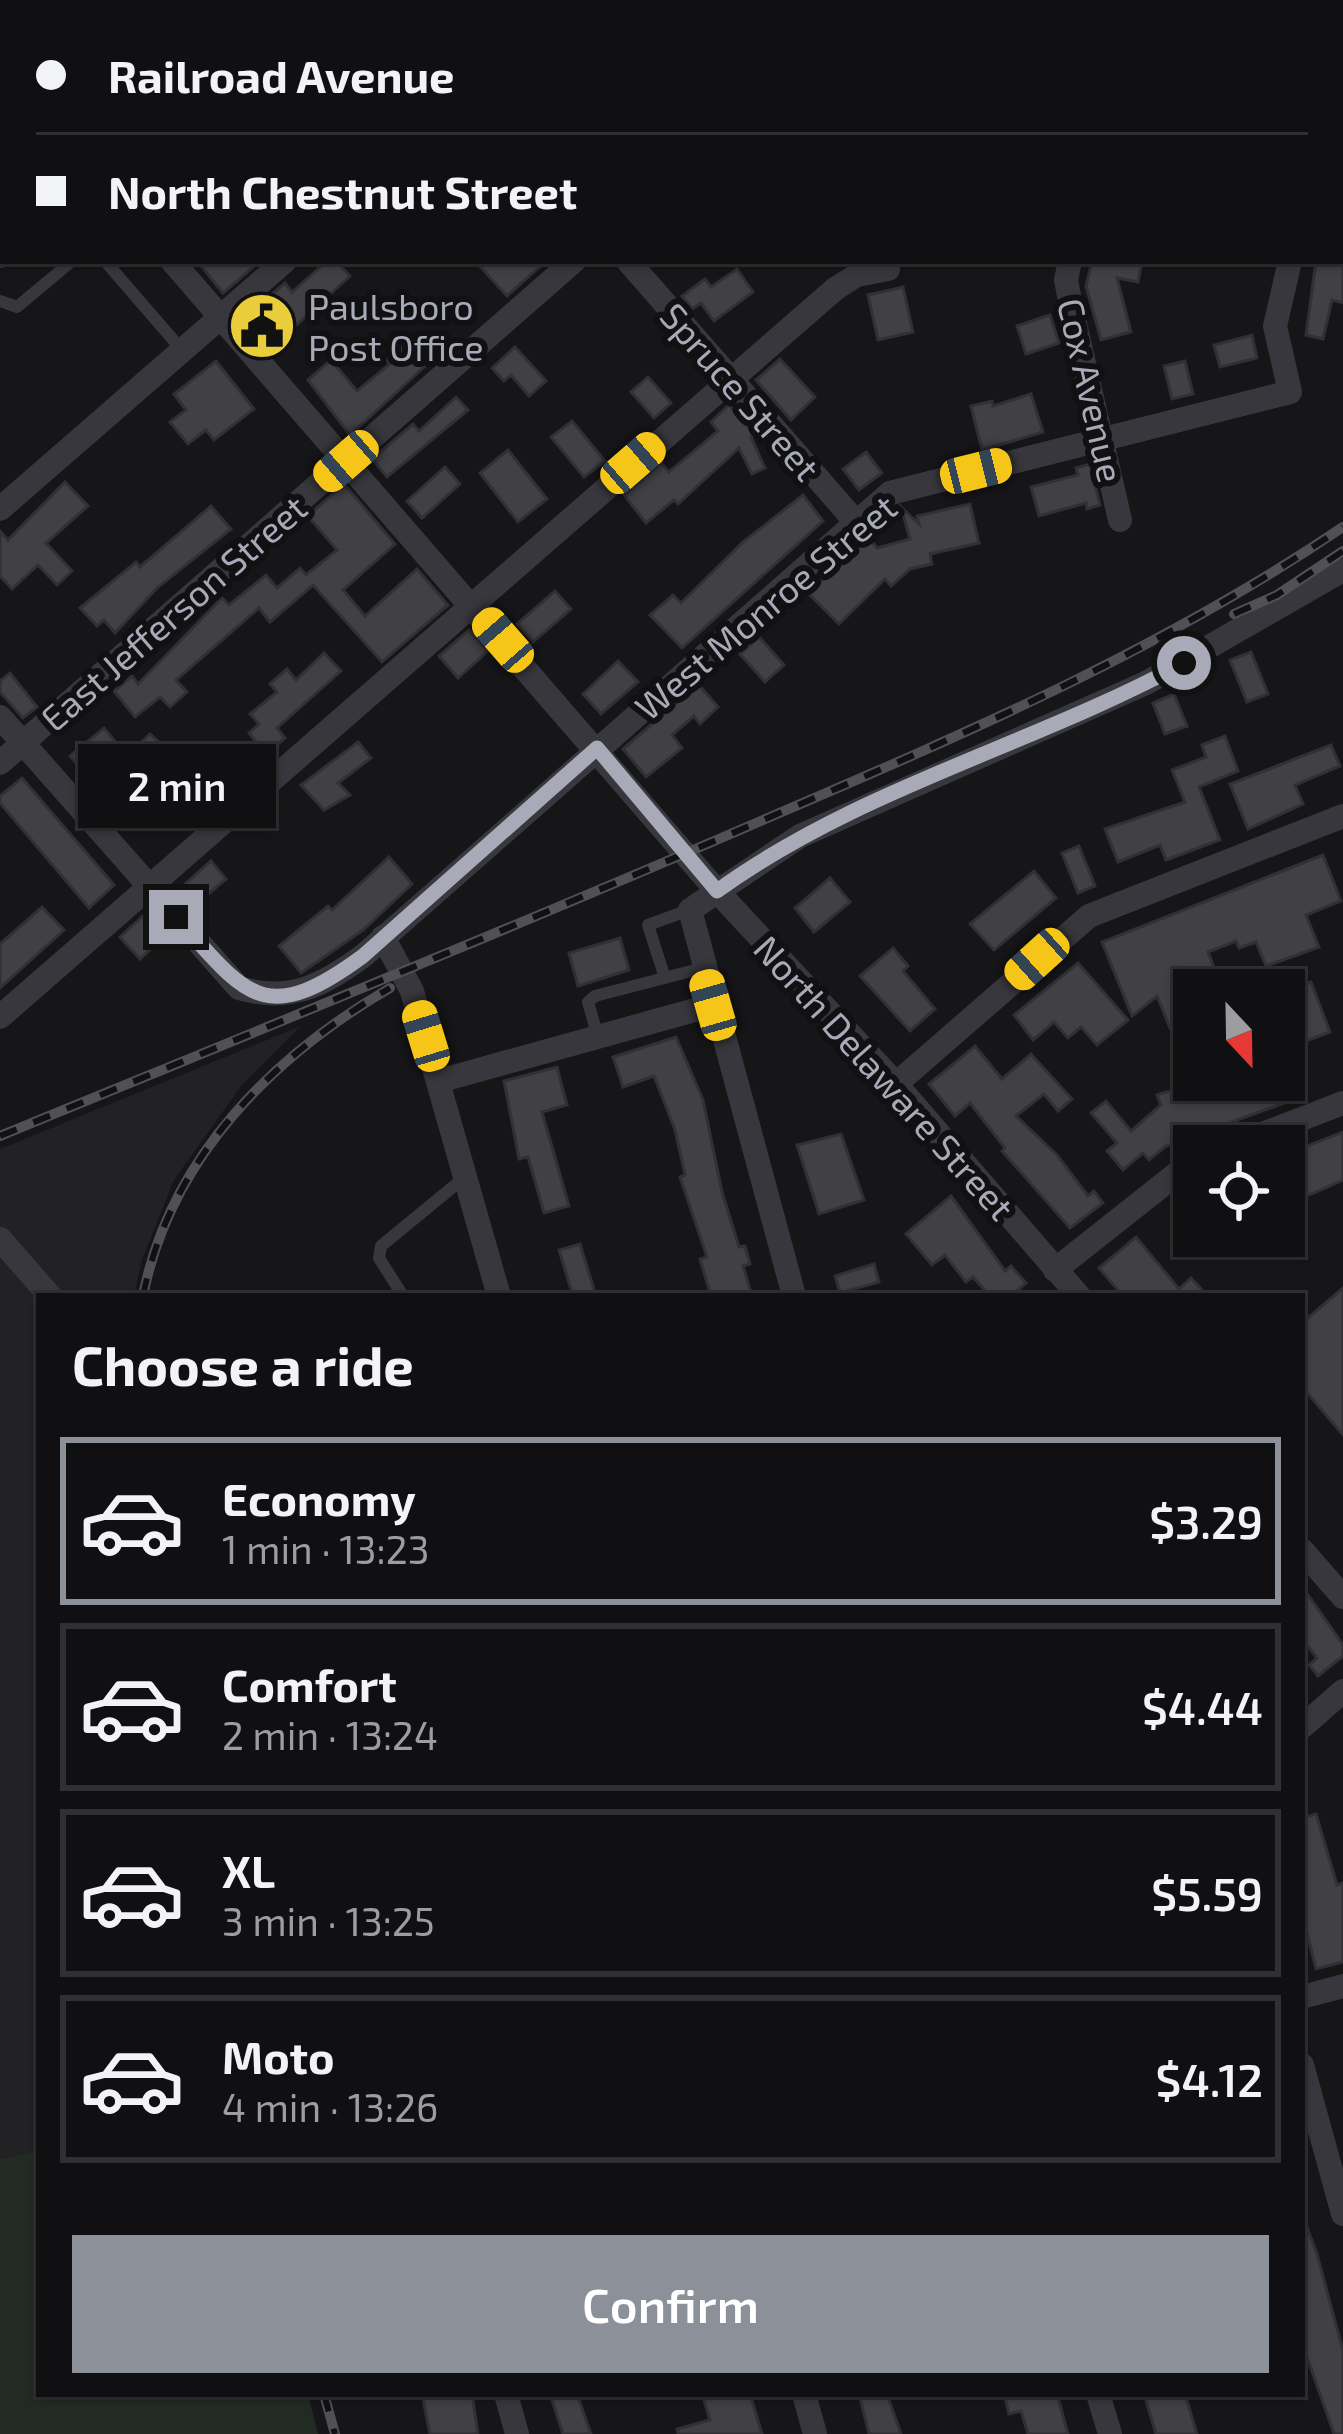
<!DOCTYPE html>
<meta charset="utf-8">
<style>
body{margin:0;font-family:"Exo 2",sans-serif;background:#1e1e20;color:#f1f3f6;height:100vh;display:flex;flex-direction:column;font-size:45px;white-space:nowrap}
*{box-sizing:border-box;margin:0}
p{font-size:39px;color:#9c9d9f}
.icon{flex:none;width:66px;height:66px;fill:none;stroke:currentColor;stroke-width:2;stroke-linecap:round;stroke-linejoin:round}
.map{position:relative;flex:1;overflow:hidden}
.panel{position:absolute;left:36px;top:1293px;width:1269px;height:1104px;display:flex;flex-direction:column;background:#101012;border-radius:0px;box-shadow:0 3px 9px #0004,0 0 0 3px #303032}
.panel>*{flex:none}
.top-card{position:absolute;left:0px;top:0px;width:1344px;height:264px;box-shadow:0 3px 9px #0004,0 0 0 3px #303032;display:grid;align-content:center;height:264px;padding:0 36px;background:#101012}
.needle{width:78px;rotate:158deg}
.fabs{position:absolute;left:1173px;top:969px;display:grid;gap:24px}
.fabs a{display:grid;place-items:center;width:132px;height:132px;border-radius:0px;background:#101012;box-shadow:0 3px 9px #0004,0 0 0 3px #303032;font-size:60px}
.end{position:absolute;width:54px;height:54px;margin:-27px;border:15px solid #a8aab7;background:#111;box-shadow:0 0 0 6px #111}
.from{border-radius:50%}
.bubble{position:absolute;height:84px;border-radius:0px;background:#101012;box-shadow:0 3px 9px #0004,0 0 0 3px #303032;font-size:39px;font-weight:600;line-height:84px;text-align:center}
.car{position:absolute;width:36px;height:72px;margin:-36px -18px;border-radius:15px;box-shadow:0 0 9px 3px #0007;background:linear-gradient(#f5c518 24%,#345 0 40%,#f5c518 0 76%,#345 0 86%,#f5c518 0)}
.top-card b{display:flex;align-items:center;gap:42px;height:114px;font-size:45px}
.top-card b+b{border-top:3px solid #303032}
.top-card i{width:30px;height:30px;background:#f1f3f6}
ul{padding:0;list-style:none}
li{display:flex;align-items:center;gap:36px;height:168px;margin:0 24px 18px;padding:0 12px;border:6px solid #303032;border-radius:0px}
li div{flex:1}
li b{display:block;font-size:45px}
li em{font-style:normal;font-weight:600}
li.current{border-color:#8c9099}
li>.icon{width:108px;height:108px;stroke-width:1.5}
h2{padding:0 36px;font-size:54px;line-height:144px}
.primary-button{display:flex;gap:24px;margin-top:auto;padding:24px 36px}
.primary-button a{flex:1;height:138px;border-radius:0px;background:#8c9099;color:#fff;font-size:48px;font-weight:600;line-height:138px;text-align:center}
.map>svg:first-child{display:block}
.built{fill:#222225}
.green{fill:#222a24}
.building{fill:#404045;stroke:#313034;stroke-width:3}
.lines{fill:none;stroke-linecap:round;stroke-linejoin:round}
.service{stroke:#37373d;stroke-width:12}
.minor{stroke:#37373d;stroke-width:24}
.rail-casing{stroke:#505157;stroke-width:10}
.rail{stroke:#111113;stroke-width:6;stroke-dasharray:18;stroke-linecap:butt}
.route{stroke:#a8aab7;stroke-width:15}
.labels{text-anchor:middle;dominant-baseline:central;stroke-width:12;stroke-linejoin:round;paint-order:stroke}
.poi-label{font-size:36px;fill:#a8aab7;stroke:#111113;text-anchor:start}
.street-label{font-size:36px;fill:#a8aab7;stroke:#111113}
</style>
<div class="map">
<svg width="1343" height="2434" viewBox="0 0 1343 2434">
<rect width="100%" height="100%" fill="#161618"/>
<!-- built -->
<path class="built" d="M301,1026l-60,60 -67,94 -32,80 -8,36h-95v854l-39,9v-1010z"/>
<!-- green -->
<path class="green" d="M39,2150v244h269l10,40h-318v-275z"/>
<!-- building -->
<g class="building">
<path d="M197,261h63l-37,32z"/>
<path d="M327,261h9l14,15 -79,72 -25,-31 39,-34 7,9z"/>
<path d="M475,261h71l-39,35z"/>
<path d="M1092,261h50l-4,21 -21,-4 14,54 -30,8 -15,-54z"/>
<path d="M1316,261h27v42l-11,-3 -9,39 -17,-4z"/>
<path d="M737,269l16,23 -39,29 -13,-18 -9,6 -10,-13 23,-17 6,8z"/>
<path d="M903,287l10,45 -35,8 -10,-45z"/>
<path d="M1050,315l9,28 -33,11 -9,-28z"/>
<path d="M1252,335l5,23 -37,9 -6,-22z"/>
<path d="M404,344l20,23 -74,68 -42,-55 23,-20 26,31 33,-27 -4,-4z"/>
<path d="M515,347l31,34 -17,15 -18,-21 -7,6 -12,-13z"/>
<path d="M780,359l35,38 -24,23 -35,-40z"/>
<path d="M216,361l38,48 -40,31 -8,-10 -18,14 -18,-22 16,-12 -12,-16z"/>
<path d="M1185,361l8,33 -21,5 -8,-33z"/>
<path d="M648,377l23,26 -17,15 -23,-26z"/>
<path d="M1031,394l12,38 -61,18 -11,-44 21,-5 1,5z"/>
<path d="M456,397l12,13 -81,67 -15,-18 41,-35 6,7z"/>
<path d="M729,405l26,29 -4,3 14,31 -13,6 -13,-26 -61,56 -4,-4 -28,23 -22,-28 37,-32 8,9 49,-41 -7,-9z"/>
<path d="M572,421l33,40 -21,16 -33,-40z"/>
<path d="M508,450l39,49 -29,23 -38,-49z"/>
<path d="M866,452l16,21 -23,17 -16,-21z"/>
<path d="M1090,464l10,41 -13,4 -1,-6 -47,13 -8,-29 47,-12 -2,-7z"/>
<path d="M445,467l15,17 -38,34 -15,-17z"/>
<path d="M65,482l23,24 -42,37 26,28 -15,14 -19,-20 -26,24 -12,-13v-45l8,9z"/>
<path d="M344,484l51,60 -52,46 22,26 52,-47 31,36 -66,57 -69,-77 -43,37 -11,-14 -83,72 11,12 -17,15 -10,-10 -25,20 -21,-26 18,-15 6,8 84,-86 7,7 37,-30 11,13 23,-20 6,7 31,-25 -29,-34z"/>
<path d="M803,495l20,26 -141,127 -32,-33 23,-20 8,8 62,-61z"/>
<path d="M970,504l9,39 -49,11 2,10 -22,5 -19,17 -6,-7 -46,45 -31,-31 61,-55 8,10 33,-9 -9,-32 18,17 -2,-8z"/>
<path d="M211,506l20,23 -73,58 -43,46 -11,-13 -7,6 -17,-18 56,-46 4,5z"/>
<path d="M555,591l16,18 -38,33 -16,-18z"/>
<path d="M469,630l19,21 -30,27 -19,-22z"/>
<path d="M759,637l25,28 -19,17 -25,-28z"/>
<path d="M1251,652l17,42 -21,8 -17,-42z"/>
<path d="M324,653l17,18 -64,57 8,10 -19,16 -17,-21 10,-9 -9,-10 27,-22 -7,-8 17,-15 9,11z"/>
<path d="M618,661l20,21 -37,32 -18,-20z"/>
<path d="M10,673l27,34 -14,11 -23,-26v-11z"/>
<path d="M698,684l20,23 -18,17 -6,-8 -22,19 10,13 -36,29 -23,-28z"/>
<path d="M1174,694l13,32 -22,8 -12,-31z"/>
<path d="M104,728l18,22 -33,28 -19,-22z"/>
<path d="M150,734l31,28 -15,14 -28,-31z"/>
<path d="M1225,736l13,35 -39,16 21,53 -54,20 -6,-15 -42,17 -13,-33 80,-27 -13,-32 34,-13 -4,-12z"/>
<path d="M358,742l13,16 -33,25 12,12 -26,15 -23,-25z"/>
<path d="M1331,745l9,21 -45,19 8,19 -55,25 -18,-45z"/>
<path d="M22,778l92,107 -25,23 -89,-105v-7z"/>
<path d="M1079,846l16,40 -17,7 -16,-40z"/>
<path d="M1323,855l18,46 -35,14 13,32 -53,19 -10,-24 -17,6 -3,-7 -28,11 15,38h-29v28l-24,10 -13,-32 -25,20 -30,-74z"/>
<path d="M389,857l23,27 -49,46 -62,43 -22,-27 49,-40 4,4z"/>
<path d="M211,861l15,18 -27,23 -15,-17z"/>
<path d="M1034,871l22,27 -62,52 -24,-26z"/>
<path d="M830,878l20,24 -36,30 -19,-24z"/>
<path d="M42,907l22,23 -64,58v-44z"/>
<path d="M143,916l20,21 -23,22 -20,-22z"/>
<path d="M620,938l9,32 -51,16 -9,-33z"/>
<path d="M893,948l15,18 -5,5 32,38 -25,22 -50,-55z"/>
<path d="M1078,963l50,57 -31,25 -16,-18 -13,11 -14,-16 -21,18 -19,-25z"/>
<path d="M1311,982l19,50 -46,17v-56z"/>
<path d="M676,1037l27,63 19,92 17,55 6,-1 5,18 -7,2 9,30h-41l-11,-37 7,-2 -27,-80 5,-2 -10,-45 -21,-54 -31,11 -10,-30z"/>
<path d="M975,1046l27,33 29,-25 41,45 -14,12 -14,-17 -28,22 41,39 31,41 6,-5 9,12 -33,25 -68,-77 3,-3 -35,-45 -15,13 -26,-32z"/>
<path d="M557,1067l10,38 -25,7 27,94 -25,7 -16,-56 -9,2 -15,-78z"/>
<path d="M1205,1080h73l9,22 -121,44 -17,14 -6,-7 -20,17 -16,-19 10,-8 -26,-30 15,-12 25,30 30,-26 -4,-10z"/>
<path d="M1343,1132v48l-59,26v-51z"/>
<path d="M841,1134l23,66 -45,14 -22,-69z"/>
<path d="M951,1196l54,75 6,-5 15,17 -15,13h-21l-17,-19 -7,5 -21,-27 -13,10 -26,-31z"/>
<path d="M1136,1237l43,52 12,-11 17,18h-85l-24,-28z"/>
<path d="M580,1244l16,52h-23l-14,-46z"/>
<path d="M874,1264l5,18 -39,11 -5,-17z"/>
<path d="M1343,1288v147l-41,-48v-64z"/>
<path d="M1302,1586l41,59v11l-25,20 -9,-11 8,-7 -15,-19z"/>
<path d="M1316,1814l21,71 6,-2v79l-27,7 -14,-55v-96z"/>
<path d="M1302,2227h5l10,27 26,97v83h-9l-32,-91z"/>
<path d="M422,2394h50l6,40h-48z"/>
<path d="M550,2394h27l14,40h-28z"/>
<path d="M702,2394h48l12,40h-84l-1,-5 33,-9z"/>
<path d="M859,2394h28l14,40h-32z"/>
<path d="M1004,2394h53l11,40h-40l-7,-23 -12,3z"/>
<path d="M1144,2394h41l12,40h-41z"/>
</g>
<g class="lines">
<!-- service -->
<g class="service">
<path d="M105,261l77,89"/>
<path d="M0,301l17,6 55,-46"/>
<path d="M665,978l-17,-53 41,-15"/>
<path d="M598,1037l-10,-35 7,-6 108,-28"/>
<path d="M403,1296l-24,-38 2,-12 84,-69"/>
</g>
<!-- minor -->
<g class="minor">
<path d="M401,0l2,3"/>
<path d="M1263,0l14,3"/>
<path d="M0,3l4,-3"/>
<path d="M290,3l3,-3"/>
<path d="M580,3l4,-3"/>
<path d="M880,3v-3"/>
<path d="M1341,17l2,1"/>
<path d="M0,65l3,3"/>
<path d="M1341,232l2,1"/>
<path d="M0,256l3,-3"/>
<path d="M172,261l545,630 179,193 183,212"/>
<path d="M628,261l227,260"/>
<path d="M1070,261l-4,19 6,31 48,209"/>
<path d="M0,509l285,-248"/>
<path d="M0,717l239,271c50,15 83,-2 124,-32l527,-463 400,-101 -15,-66 15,-65"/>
<path d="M0,763l574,-502"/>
<path d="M383,937l29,54 87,305"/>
<path d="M0,1017l835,-728 22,-14 31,-6"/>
<path d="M439,1081l274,-76"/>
<path d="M896,1084l193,-168 254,-100"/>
<path d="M1231,1146l112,-43"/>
<path d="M0,1239l50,57"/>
<path d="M1055,1270l139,-110"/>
<path d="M794,1296l-104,-386 110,-74 346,-153 197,-113"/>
<path d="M1302,1550l41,47"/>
<path d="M1302,1727l41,-36"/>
<path d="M1302,1997l41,-11"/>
<path d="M1302,2065l41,149"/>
<path d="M506,2394l11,40"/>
<path d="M804,2394l11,40"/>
<path d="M1098,2394l12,40"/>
</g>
<defs>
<g id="rail">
<path d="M1234,614l43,-19 66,-44"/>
<path d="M0,1136c257,-105 515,-209 770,-319 199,-85 393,-168 573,-290"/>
<path d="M143,1296c27,-138 130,-240 247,-308"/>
<path d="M324,2394l11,40"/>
</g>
</defs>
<!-- rail casing -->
<use href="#rail" class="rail-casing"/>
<!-- rail -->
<use href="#rail" class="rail"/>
</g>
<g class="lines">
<!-- route -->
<path class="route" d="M176,917c70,78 88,112 187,39l234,-208 120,143c142,-103 314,-145 467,-228"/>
</g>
<!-- icons -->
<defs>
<symbol id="civic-disc" viewBox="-11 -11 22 22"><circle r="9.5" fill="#eacd3b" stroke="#111113"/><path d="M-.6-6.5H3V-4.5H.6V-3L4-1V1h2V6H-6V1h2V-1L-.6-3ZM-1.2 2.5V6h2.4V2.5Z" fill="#111"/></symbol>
</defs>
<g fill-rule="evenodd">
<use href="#civic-disc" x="224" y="288" width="76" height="76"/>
</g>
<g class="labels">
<!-- poi labels -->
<g class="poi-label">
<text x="308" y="305">Paulsboro<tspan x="308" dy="41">Post Office</tspan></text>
</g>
<!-- street labels -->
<g class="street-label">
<text transform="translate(1092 390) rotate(77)">Cox Avenue</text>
<text transform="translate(741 391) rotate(49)">Spruce Street</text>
<text transform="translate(765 606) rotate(-40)">West Monroe Street</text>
<text transform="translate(173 612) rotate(-41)">East Jefferson Street</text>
<text transform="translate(885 1077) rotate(48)">North Delaware Street</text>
</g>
</g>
</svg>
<div class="fabs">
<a><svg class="needle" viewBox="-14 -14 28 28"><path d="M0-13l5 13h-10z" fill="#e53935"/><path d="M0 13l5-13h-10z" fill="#9c9d9f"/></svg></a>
<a><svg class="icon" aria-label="locate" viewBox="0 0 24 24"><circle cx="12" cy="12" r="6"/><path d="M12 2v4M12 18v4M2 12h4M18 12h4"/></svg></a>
</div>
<i class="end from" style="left:1184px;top:663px"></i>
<i class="end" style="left:176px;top:917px"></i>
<div class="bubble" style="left:78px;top:744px;width:198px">2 min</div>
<i class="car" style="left:346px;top:461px;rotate:229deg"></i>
<i class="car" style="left:633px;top:463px;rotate:49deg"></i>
<i class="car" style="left:976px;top:471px;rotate:76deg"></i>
<i class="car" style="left:503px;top:640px;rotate:319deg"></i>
<i class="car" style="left:1037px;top:959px;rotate:228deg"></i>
<i class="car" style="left:713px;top:1005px;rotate:344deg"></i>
<i class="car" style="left:426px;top:1036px;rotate:343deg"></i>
<div class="top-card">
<b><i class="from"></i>Railroad Avenue</b>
<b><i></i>North Chestnut Street</b>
</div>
<section class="panel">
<h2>Choose a ride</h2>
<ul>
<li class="current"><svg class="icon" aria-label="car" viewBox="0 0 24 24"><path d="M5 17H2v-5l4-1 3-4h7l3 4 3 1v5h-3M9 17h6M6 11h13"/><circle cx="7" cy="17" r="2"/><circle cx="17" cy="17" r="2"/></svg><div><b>Economy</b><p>1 min · 13:23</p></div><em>$3.29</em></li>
<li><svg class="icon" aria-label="car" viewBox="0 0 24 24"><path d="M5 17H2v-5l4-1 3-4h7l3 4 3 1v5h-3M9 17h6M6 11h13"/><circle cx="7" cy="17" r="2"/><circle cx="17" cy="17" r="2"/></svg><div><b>Comfort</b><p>2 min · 13:24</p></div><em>$4.44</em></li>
<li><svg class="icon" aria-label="car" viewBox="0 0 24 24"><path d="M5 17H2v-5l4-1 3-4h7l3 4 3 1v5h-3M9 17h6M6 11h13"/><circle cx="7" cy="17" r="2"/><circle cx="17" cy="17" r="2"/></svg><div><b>XL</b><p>3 min · 13:25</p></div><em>$5.59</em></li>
<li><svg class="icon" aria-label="car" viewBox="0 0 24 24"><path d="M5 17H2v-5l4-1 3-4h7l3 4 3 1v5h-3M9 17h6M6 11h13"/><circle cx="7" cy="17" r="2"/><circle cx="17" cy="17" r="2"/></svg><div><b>Moto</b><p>4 min · 13:26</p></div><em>$4.12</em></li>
</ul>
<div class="primary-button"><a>Confirm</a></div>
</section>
</div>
